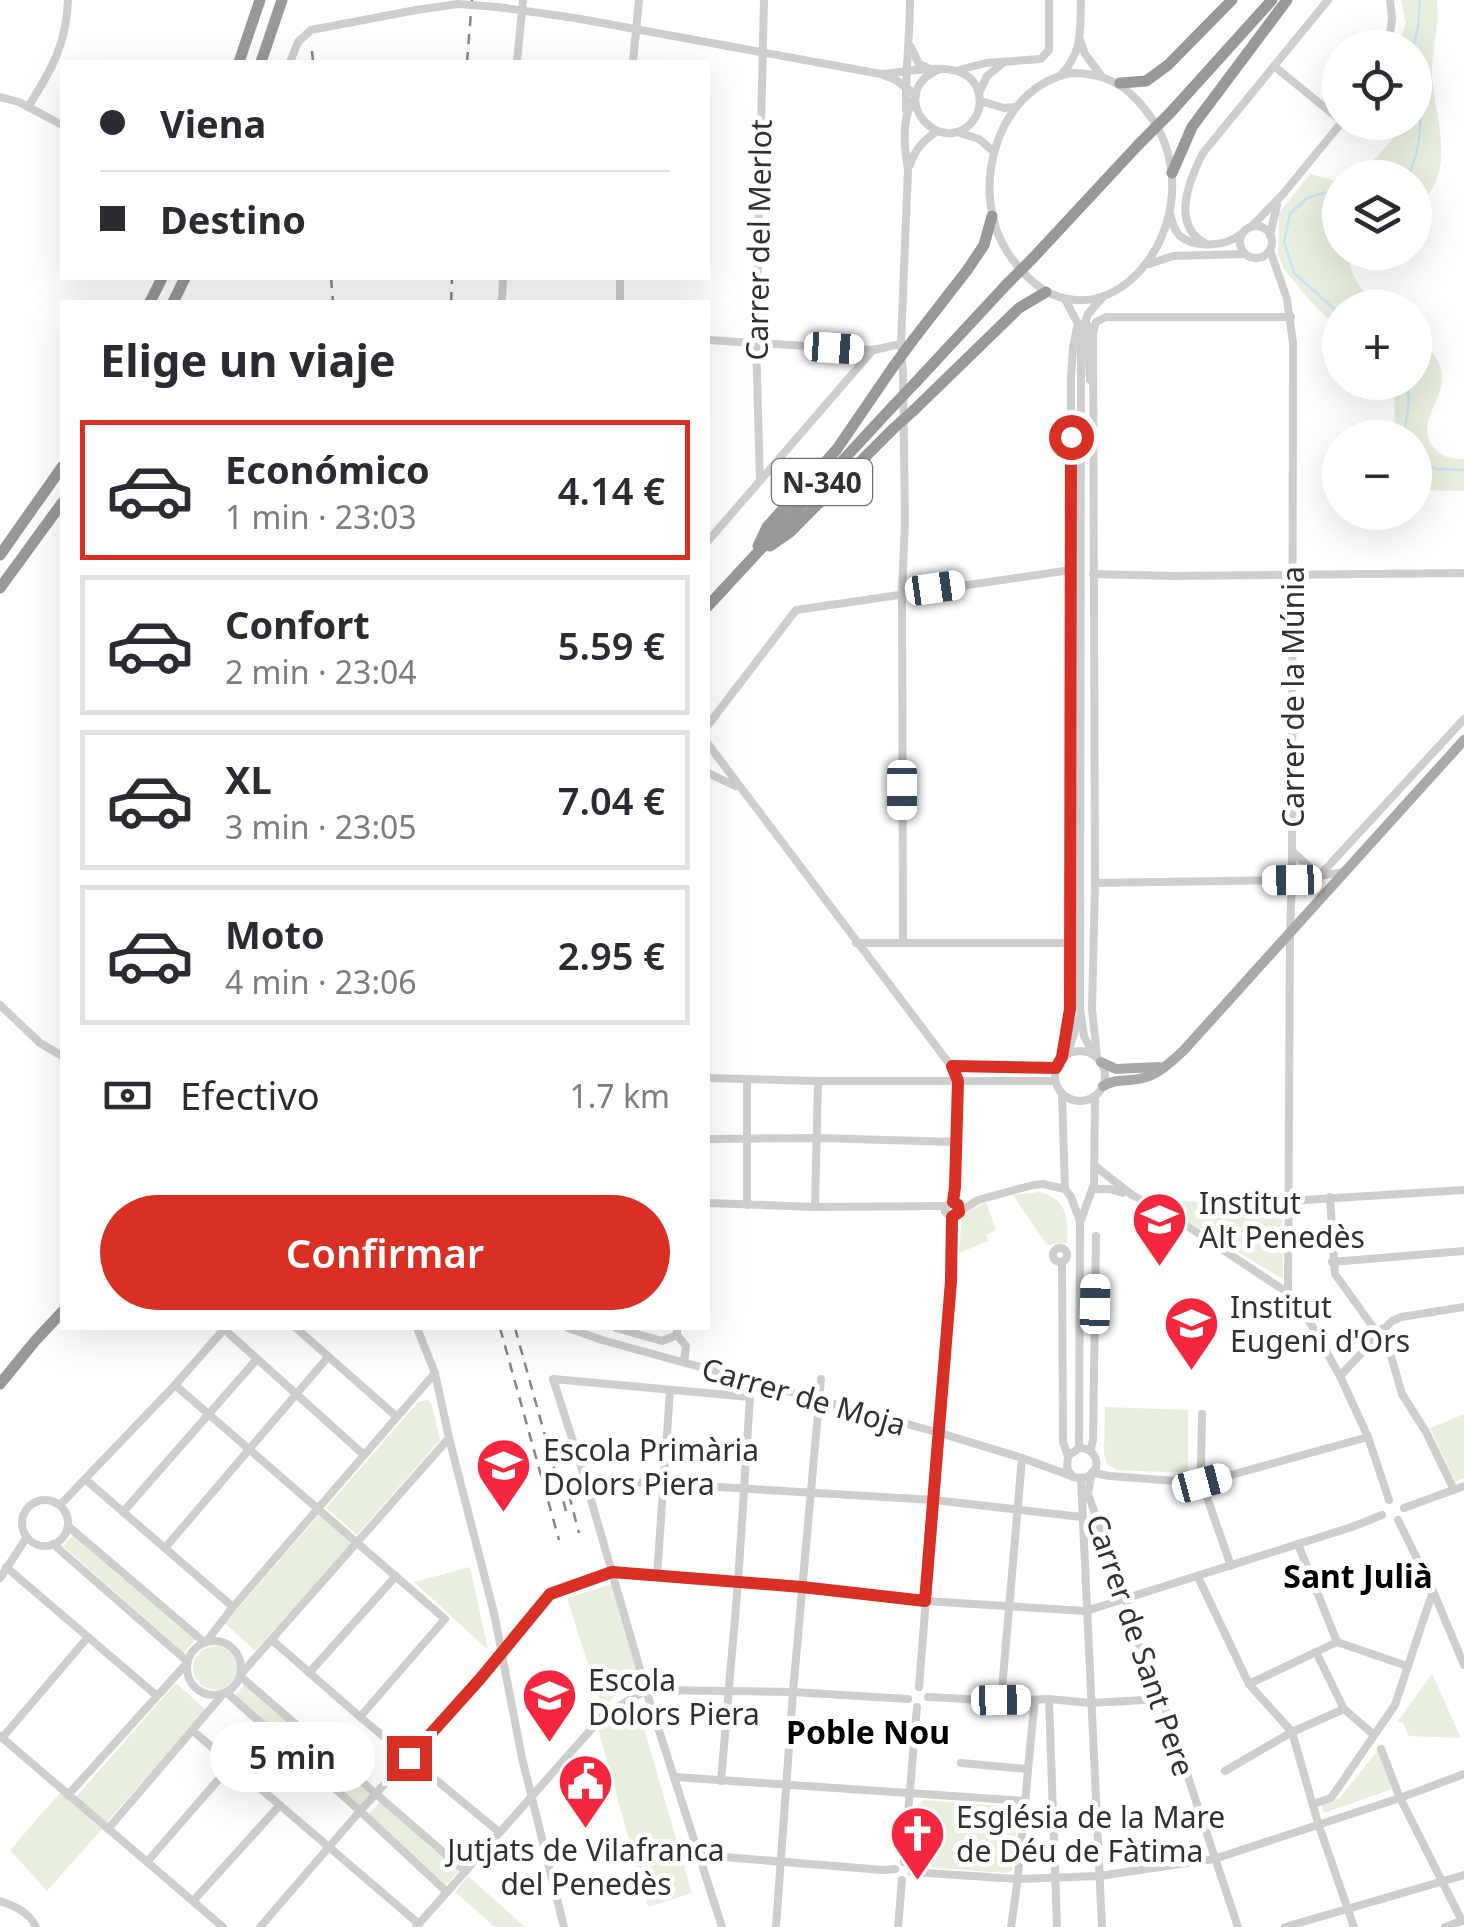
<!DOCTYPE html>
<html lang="es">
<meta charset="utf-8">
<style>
body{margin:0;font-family:"Noto Sans",sans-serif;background:#f2f2f3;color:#2b2b33;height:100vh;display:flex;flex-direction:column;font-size:38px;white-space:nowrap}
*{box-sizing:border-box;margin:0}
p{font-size:32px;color:#7c7c81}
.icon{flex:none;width:55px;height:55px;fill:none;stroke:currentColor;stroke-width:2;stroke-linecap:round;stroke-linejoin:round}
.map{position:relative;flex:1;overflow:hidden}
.side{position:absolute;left:60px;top:300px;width:650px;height:1030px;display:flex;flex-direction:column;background:#fff;border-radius:0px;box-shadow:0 10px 40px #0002}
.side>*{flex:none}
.top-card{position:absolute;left:60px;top:60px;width:650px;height:220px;border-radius:0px;box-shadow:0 10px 40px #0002;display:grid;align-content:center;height:220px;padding:0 40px;background:#fff}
.controls{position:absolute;left:1322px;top:30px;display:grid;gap:20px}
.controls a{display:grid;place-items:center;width:110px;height:110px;border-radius:50%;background:#fff;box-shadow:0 10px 40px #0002;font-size:50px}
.end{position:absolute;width:45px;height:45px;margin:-22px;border:12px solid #d93025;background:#fff;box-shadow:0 0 0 5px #fff}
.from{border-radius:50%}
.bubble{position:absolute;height:70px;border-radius:35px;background:#fff;box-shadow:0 10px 40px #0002;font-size:32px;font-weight:600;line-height:70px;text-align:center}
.car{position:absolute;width:30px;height:60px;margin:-30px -15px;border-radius:12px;box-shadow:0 0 8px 2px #0007;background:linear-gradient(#fff 24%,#345 0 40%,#fff 0 76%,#345 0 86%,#fff 0)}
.top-card b{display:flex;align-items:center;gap:35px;height:95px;font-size:38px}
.top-card b+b{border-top:2px solid #e1e1e2}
.top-card i{width:25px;height:25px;background:#2b2b33}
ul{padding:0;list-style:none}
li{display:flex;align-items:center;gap:30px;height:140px;margin:0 20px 15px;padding:0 20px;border:5px solid #e1e1e2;border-radius:0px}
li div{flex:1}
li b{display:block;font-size:38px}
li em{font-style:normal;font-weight:600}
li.on{border-color:#d93025}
li>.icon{width:90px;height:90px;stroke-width:1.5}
h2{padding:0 40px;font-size:45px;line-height:120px}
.pay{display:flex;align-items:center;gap:25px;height:110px;padding:0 40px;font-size:38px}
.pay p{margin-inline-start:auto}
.cta{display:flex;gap:20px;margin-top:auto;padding:20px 40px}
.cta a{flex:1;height:115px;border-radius:60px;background:#d93025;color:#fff;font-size:40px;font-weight:600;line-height:115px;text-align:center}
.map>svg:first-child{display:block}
.green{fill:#e8efde}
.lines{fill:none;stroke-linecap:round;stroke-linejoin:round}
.stream{stroke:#c9e2f0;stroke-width:2.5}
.minor{stroke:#cecece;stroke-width:8}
.major{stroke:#a9a9a9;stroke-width:10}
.highway{stroke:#989898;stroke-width:11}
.rail{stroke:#868686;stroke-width:2.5;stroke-dasharray:10 8;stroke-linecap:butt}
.minor-bridge{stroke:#cecece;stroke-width:8}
.highway-bridge{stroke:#989898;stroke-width:11}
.route{stroke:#d93025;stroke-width:12}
.labels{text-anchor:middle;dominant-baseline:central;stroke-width:10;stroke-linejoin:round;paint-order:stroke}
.shield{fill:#fff;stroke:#6f6f6f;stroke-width:2.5}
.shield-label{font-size:28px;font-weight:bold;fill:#313131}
.street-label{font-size:30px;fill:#313131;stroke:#fff}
.poi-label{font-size:30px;fill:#313131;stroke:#fff;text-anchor:start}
.neighbourhood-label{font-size:32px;font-weight:bold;fill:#000;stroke:#fff}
</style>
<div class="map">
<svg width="1464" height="1927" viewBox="0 0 1464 1927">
<rect width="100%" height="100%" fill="#fff"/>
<!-- green -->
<g class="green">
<path d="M1401,0h36c3,27 -5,46 -5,72 1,43 29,104 -17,134v-28l-56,-1 44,-50v-4l12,-1v-74l-18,-1 9,-23z"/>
<path d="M1310,174l30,8v70l8,1c2,23 14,40 31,54l-39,1v21l-27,-25 -30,-36 -5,-13 1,-42z"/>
<path d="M1415,336c14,11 29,26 27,46 -3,23 -27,46 -7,67 8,9 17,10 29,10v32l-49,-1v-52l-20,-1 -1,-54 21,-1z"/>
<path d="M1040,1192c27,7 29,28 27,51l-20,2 -34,-50z"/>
<path d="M1176,1201l106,3 1,75 -113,-68z"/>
<path d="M986,1202l10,28 -10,5 2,6 -29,12 3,-38z"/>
<path d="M428,1400l4,6 8,34 -83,95 -31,-27 92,-106z"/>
<path d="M1105,1407l83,3v63l-71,-3 -10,-6 -3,-11z"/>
<path d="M1464,1414v64l-9,4 -25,-54z"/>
<path d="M319,1515l33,28 -97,108 -30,-28z"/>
<path d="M74,1534l122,105 -12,14 -121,-107z"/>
<path d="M470,1567l18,83 -74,-68z"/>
<path d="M612,1584l29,100 -19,5 -20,19 -35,-110z"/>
<circle cx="215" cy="1668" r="22"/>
<path d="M1432,1674l29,64 -52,-2 -6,-14h-6z"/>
<path d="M176,1683l30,27 -100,113 -30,-26z"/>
<path d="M246,1683l124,111 -11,12 -125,-109z"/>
<path d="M633,1702l5,6 54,185 -44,14 -50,-178 11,-11z"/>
<path d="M1378,1750l14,39 -68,24 -3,-8 19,-7z"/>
<path d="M61,1792l42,36 -56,63 -37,-41z"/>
<path d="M923,1800l91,7 4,4 -5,59 -7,3 -86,-6 -11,-12 6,-48z"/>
<path d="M380,1802l80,67 -14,16 -78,-70z"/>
<path d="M468,1876l57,51h-30l-40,-35z"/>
</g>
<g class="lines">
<!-- stream -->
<g class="stream">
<path d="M1413,48l5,-21 2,-27"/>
<path d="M1407,178c18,-35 15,-72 8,-109"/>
<path d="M1340,196l-16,-3 -17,5 -17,16 -6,28 10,31 46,41"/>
<path d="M1404,438l5,-37 -2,-19"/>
<path d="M1415,462l21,7 28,1"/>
</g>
<!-- minor -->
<g class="minor">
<path d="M497,7l78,11 306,56 15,6 20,15"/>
<path d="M1080,40l5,14 15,20"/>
<path d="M911,47l8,17 11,5"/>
<path d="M1388,48l4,-29 -2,-19"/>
<path d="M290,62l8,-20 13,-12 105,-20 42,-6"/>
<path d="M517,62l6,-62"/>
<path d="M633,62l6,-62"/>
<path d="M1274,66l66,54"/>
<path d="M959,70l27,-7 55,-4 8,-9v-50"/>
<path d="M1072,73c31,0 53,11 72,35 88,107 -50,275 -136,145 -40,-60 -13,-166 64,-180z"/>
<path d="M883,74c27,-2 81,-17 94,14 4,9 4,21 -2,30 -31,46 -95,-24 -35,-49"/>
<path d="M1062,74c21,-24 18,-43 19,-74"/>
<path d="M980,91l7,-15 15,-12"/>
<path d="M0,97l19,5 43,23"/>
<path d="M980,101l24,7 12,-1"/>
<path d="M28,107c23,-36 39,-64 40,-107"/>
<path d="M906,110c-1,-37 4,-73 4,-110"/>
<path d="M957,132l22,7 15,13"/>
<path d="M910,165c5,-16 13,-24 27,-34"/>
<path d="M1170,214c2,8 4,16 10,22 15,13 47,10 61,-2"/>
<circle cx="1256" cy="242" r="16"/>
<path d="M1252,226l31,-32 59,-72"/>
<path d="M1270,235l7,-30"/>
<path d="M1205,243c-34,-18 -16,-63 -2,-90l125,-153"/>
<path d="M1270,250l17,49 6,44 -1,537 -2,54 -2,359"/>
<path d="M1149,264l24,-8 71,-2"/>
<path d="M1065,299l14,27"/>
<path d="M502,302l1,-24"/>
<path d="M620,302v-24"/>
<path d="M1087,324l3,56"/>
<path d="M708,340l165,10 28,-6"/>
<path d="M760,481l-4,-139 8,-342"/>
<path d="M708,541l165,-191"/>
<path d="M1093,574l79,2 292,-3"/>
<path d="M708,725l88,-115 275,-40"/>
<path d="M708,744l243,322 7,15 -3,106 -2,15"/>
<path d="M708,773l27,13"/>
<path d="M1293,852l26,24"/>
<path d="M1322,873l142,-154"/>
<path d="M1095,883l197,-3 53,-8"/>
<path d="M903,942l-1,-349 3,-72 -2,-146 -2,-31 7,-175c-4,-22 -7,-53 7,-71"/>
<path d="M856,943h214"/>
<path d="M0,1005l40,38 22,13"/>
<circle cx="1080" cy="1076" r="25"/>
<path d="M1068,1052l11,-34"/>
<path d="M1093,1054l-9,-18 -4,-27 1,-675 7,-20 15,-17"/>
<path d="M1062,1057l8,-48 1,-632 2,-30 5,-24"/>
<path d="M1097,1057l-5,-48 3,-126 -2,-550 3,-11 10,-5h185"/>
<path d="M951,1066l104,2"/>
<path d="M708,1078l110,3h237"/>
<path d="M1062,1095l3,94 6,8 9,24"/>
<path d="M708,1139l109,-1 139,4"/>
<path d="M1095,1166l37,29 37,19 119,79 19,24 33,59 28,61 21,63"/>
<path d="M1094,1189h16l13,4"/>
<path d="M1330,1197l5,77 43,60"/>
<path d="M1288,1201l176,-11"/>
<path d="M708,1203l107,4 131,-1"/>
<path d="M747,1205v-126"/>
<path d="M815,1207l3,-126"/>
<path d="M959,1212l19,-12 55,-15 10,-1 22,5"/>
<circle cx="1060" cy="1255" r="7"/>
<path d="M1062,1262l1,180 5,14"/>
<path d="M1332,1262l132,-11"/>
<path d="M296,1328l101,89"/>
<path d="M417,1328l18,45 14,65 45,175 28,145 42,169"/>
<path d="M568,1328l34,12 338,93 82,25 55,20 11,-1 8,-9c2,-12 -5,-20 -17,-20l-11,8 -1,13 6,8"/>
<path d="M616,1328l46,13 15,-6v-7"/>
<path d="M1383,1328l19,66 24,38 28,58"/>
<path d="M224,1329l140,126"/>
<path d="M677,1335l9,11 -2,16"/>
<path d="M1340,1376l52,-55 9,-4 63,-10"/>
<path d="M175,1385l270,234 -85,98"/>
<path d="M1079,1448l1,-225 14,-39 1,-88"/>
<path d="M1090,1451l3,-11 3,-204"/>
<path d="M1094,1473l16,3 92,7 166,-46"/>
<path d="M1091,1476l-3,18 38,106 10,38 26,61 76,228"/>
<path d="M85,1479l148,128"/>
<path d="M585,1479l349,21 148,17"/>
<path d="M1081,1479l21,448"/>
<path d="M1196,1482l5,-14 1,-54"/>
<path d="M1202,1483l29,83"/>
<circle cx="45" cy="1523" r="23"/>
<path d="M60,1505l115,-120 50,-57"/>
<path d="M1404,1508l60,-22"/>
<path d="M123,1512l134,-153"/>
<path d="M1398,1520l35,71 31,74"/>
<path d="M68,1526l136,116"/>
<path d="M53,1544l134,117"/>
<path d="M1298,1544l39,98"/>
<path d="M165,1548l163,-191"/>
<path d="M6,1567l151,129"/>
<path d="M657,1576l13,-185"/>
<path d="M1198,1577l51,107 43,48 26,91 36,104"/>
<path d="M0,1578l27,-41"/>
<path d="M272,1640l88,77 139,115"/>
<circle cx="214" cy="1668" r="27"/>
<path d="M206,1642l27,-35 202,-234"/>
<path d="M1316,1652l28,57 30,26"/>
<path d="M309,1673l87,-97"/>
<path d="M241,1674l208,-236"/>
<path d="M240,1676l225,195"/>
<path d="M1249,1684l88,-42 70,24"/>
<path d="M919,1687l32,-406 1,-64 7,-5 -1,-7 -5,-3 -7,4 -1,6 7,5"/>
<path d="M646,1690l147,2 115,7"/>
<path d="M226,1692l134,119 87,81"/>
<path d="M928,1697l73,4 48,-2 42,4 71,-4"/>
<path d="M1049,1699l8,228"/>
<path d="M1001,1701l21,-243"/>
<path d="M193,1731l226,193"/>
<path d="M0,1736l223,191"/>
<path d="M2,1738l86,-101"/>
<path d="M1381,1749l19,49 62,123"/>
<path d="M961,1763l66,6"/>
<path d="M1225,1771l67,-39 52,-23"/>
<path d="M675,1777l349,24"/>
<path d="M721,1781l17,-198 13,-202"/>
<path d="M68,1795l119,-132"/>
<path d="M1313,1804l18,-6 64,-93 38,-114"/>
<path d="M108,1829l116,-136"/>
<path d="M699,1855l184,15 12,-1"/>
<path d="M147,1862l84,-97"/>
<path d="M904,1862l13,-155"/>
<path d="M912,1872l106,7 81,-3 115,-17 186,-61 64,-24"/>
<path d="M0,1901c15,5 29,11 36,26"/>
<path d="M193,1901l87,-96"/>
<path d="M260,1927l100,-116 120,-132 65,-80 13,-9 54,-18 190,15 123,14 161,10 266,-84 30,-12"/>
<path d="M416,1927l187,-211 43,-26"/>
<path d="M722,1927l-76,-237 -61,-211 -32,-100 197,18"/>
<path d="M776,1927l17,-235 28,-313"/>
<path d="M898,1927l4,-47"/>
<path d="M1011,1927c12,-75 15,-151 24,-227"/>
<path d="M1285,1927l179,-52"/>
<path d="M1445,1927l19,-7"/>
</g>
<!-- major -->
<g class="major">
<path d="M1101,1062l15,7 43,-2"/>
<path d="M1103,1086c13,-8 25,-4 40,-8 16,-4 29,-17 41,-28l280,-310"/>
</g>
<!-- highway -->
<g class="highway">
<path d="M239,62l21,-62"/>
<path d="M261,62l21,-62"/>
<path d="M1120,83l26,-2 22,-16 64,-65"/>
<path d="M1170,113l102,-113"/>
<path d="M1172,173l20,-46 95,-127"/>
<path d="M1033,258l106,-114"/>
<path d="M150,302l12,-24"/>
<path d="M173,302l12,-24"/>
<path d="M913,340l55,-71 16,-24 8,-29"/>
<path d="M916,382l91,-98"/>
<path d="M913,411l106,-103 27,-16"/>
<path d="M758,546l9,-19 70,-78 56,-82"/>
<path d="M770,546l19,-13 105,-105"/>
<path d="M0,555l62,-88"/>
<path d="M0,588l62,-85"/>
<path d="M708,606l186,-201"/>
<path d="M0,1384l35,-43 27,-29"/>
</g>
<!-- rail -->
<g class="rail">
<path d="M312,51l1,11"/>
<path d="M467,62l5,-62"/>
<path d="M331,278l2,24"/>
<path d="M451,302l1,-24"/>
<path d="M500,1328l59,212"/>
<path d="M515,1328l51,183"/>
<path d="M569,1495l10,38"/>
</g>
<!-- minor-bridge -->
<path class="minor-bridge" d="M458,4l39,3"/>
<!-- highway-bridge -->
<g class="highway-bridge">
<path d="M1139,144l31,-31"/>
<path d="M1007,284l26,-26"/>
<path d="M893,367l20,-27"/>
<path d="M894,405l22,-23"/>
<path d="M894,428l19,-17"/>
</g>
</g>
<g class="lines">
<!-- route -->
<path class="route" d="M409,1758l71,-79 70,-85 62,-22 190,15 123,14 26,-320 1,-64 7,-5 -1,-7 -5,-3 2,-15 3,-106 -6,-15 104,2 6,-11 8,-48 1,-572"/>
</g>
<!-- icons -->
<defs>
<symbol id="school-pin" viewBox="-11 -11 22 30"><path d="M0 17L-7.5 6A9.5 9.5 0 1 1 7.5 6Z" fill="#f4273f" stroke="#fff"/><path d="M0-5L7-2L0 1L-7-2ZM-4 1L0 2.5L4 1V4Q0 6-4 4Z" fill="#fff"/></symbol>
<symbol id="civic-pin" viewBox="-11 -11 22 30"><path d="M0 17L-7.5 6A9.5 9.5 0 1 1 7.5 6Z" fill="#f4273f" stroke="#fff"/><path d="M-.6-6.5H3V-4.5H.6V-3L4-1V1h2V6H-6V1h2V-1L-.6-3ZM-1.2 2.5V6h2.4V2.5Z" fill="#fff"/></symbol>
<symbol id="church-pin" viewBox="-11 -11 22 30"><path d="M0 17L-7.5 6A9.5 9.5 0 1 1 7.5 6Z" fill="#f4273f" stroke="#fff"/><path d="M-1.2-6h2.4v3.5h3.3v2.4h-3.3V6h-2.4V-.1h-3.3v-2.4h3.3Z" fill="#fff"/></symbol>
</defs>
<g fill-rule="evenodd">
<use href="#school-pin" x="1128" y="1188" width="63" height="86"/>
<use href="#school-pin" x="1160" y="1292" width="63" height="86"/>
<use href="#school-pin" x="472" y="1434" width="63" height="86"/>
<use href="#school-pin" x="518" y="1664" width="63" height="86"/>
<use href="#civic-pin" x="554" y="1750" width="63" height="86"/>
<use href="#church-pin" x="886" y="1802" width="63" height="86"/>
</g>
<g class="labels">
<!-- shield labels -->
<rect class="shield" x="772" y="459" width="100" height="46" rx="8"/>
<g class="shield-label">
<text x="822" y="482">N-340</text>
</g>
<!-- street labels -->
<g class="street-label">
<text transform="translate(758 240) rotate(-89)">Carrer del Merlot</text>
<text transform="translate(1292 697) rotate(-90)">Carrer de la Múnia</text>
<text transform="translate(804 1396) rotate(16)">Carrer de Moja</text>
<text transform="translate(1141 1645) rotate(71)">Carrer de Sant Pere</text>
</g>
<!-- poi labels -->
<g class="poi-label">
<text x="1199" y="1202">Institut<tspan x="1199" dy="34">Alt Penedès</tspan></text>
<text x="1230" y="1306">Institut<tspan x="1230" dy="34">Eugeni d'Ors</tspan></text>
<text x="543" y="1449">Escola Primària<tspan x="543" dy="34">Dolors Piera</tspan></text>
<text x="588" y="1679">Escola<tspan x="588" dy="34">Dolors Piera</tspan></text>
<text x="956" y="1816">Església de la Mare<tspan x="956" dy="34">de Déu de Fàtima</tspan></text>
<text x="586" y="1849" text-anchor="middle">Jutjats de Vilafranca<tspan x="586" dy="34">del Penedès</tspan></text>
</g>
<!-- neighbourhood labels -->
<g class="neighbourhood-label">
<text x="1358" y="1575">Sant Julià</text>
<text x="868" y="1731">Poble Nou</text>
</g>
</g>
</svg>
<div class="controls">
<a><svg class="icon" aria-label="locate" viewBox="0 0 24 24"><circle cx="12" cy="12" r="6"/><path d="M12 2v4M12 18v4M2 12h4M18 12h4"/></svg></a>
<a><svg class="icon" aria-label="layers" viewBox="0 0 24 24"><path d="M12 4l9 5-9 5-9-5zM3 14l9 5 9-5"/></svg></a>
<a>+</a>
<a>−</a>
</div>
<i class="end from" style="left:1071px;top:437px"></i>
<i class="end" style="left:409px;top:1758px"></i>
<div class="bubble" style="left:210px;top:1722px;width:165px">5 min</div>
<i class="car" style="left:834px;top:348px;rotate:94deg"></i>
<i class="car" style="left:935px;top:588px;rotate:82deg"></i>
<i class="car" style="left:902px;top:790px;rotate:180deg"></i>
<i class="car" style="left:1292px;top:880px;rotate:269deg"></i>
<i class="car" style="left:1095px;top:1304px;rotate:1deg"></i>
<i class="car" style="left:1202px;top:1483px;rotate:75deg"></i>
<i class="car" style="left:1001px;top:1700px;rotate:89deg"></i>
<div class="top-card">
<b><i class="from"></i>Viena</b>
<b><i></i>Destino</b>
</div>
<section class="side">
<h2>Elige un viaje</h2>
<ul>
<li class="on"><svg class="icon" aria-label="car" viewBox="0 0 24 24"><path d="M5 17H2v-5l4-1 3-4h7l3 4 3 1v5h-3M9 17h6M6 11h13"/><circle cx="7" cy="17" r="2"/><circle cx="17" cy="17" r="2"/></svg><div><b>Económico</b><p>1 min · 23:03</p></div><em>4.14 €</em></li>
<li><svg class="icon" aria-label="car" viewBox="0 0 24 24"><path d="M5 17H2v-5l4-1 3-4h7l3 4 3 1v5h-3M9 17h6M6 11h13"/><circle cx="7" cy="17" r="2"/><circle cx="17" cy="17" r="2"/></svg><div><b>Confort</b><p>2 min · 23:04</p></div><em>5.59 €</em></li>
<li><svg class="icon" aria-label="car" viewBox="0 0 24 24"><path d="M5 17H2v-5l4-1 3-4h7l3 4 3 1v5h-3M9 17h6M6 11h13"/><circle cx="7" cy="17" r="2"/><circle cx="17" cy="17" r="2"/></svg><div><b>XL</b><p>3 min · 23:05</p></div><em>7.04 €</em></li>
<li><svg class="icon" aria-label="car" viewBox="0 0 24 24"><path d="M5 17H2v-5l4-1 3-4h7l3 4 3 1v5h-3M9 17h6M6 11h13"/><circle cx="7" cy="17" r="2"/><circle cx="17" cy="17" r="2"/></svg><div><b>Moto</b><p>4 min · 23:06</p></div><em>2.95 €</em></li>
</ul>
<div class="pay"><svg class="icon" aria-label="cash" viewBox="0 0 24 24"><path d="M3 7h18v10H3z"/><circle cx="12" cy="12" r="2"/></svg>Efectivo<p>1.7 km</p></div>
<div class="cta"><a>Confirmar</a></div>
</section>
</div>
